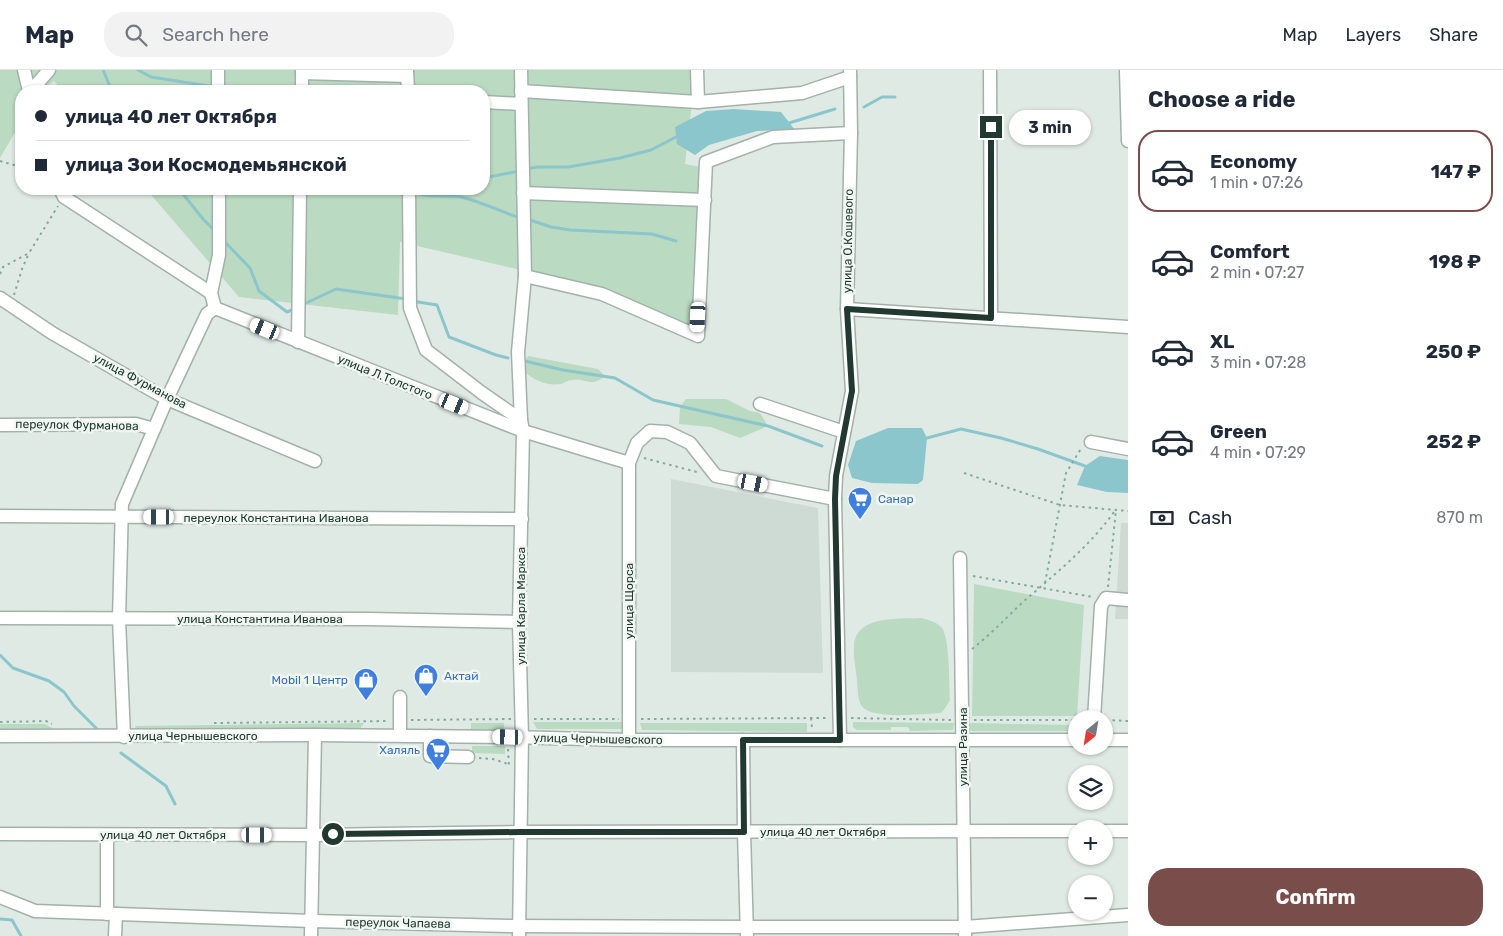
<!DOCTYPE html>
<meta charset="utf-8">
<style>
body{margin:0;font-family:Rubik,sans-serif;background:#f2f2f3;color:#1f2937;height:100vh;display:flex;flex-direction:column;font-size:19px;white-space:nowrap}
*{box-sizing:border-box;margin:0}
p{font-size:16px;color:#747a83}
.icon{flex:none;width:28px;height:28px;fill:none;stroke:currentColor;stroke-width:2;stroke-linecap:round;stroke-linejoin:round}
.map{position:relative;flex:1;overflow:hidden}
.panel{display:flex;flex-direction:column;background:#fff;width:375px}
.panel>*{flex:none}
.top-card{position:absolute;left:15px;top:15px;width:475px;height:110px;border-radius:20px;box-shadow:0 1px 4px #0004;display:grid;align-content:center;height:110px;padding:0 20px;background:#fff}
.needle{width:32px;rotate:210deg}
.fabs{position:absolute;left:1068px;top:640px;display:grid;gap:10px}
.fabs a{display:grid;place-items:center;width:45px;height:45px;border-radius:50%;background:#fff;box-shadow:0 1px 4px #0004;font-size:25px}
.end{position:absolute;width:22px;height:22px;margin:-11px;border:6px solid #223931;background:#fff;box-shadow:0 0 0 2px #fff}
.from{border-radius:50%}
.bubble{position:absolute;height:35px;border-radius:18px;background:#fff;box-shadow:0 1px 4px #0004;font-size:16px;font-weight:700;line-height:35px;text-align:center}
.car{position:absolute;width:15px;height:30px;margin:-15px -8px;border-radius:6px;box-shadow:0 0 4px 1px #0007;background:linear-gradient(#fff 24%,#345 0 40%,#fff 0 76%,#345 0 86%,#fff 0)}
.top-card b{display:flex;align-items:center;gap:18px;height:48px;font-size:19px}
.top-card b+b{border-top:1px solid #e0e1e3}
.top-card i{width:12px;height:12px;background:#1f2937}
ul{padding:0;list-style:none}
li{display:flex;align-items:center;gap:15px;height:82px;margin:0 10px 8px;padding:0 10px;border:2px solid transparent;border-radius:20px}
li div{flex:1}
li b{display:block;font-size:19px}
li em{font-style:normal;font-weight:700}
li.selected{border-color:#794d49}
li>.icon{width:45px;height:45px;stroke-width:1.5}
h2{padding:0 20px;font-size:22px;line-height:60px}
.pay{display:flex;align-items:center;gap:12px;height:55px;padding:0 20px;font-size:19px}
.pay p{margin-inline-start:auto}
.cta{display:flex;gap:10px;margin-top:auto;padding:10px 20px}
.cta a{flex:1;height:58px;border-radius:20px;background:#794d49;color:#fff;font-size:20px;font-weight:700;line-height:58px;text-align:center}
header{display:flex;align-items:center;gap:30px;box-sizing:border-box;height:70px;padding:0 25px;background:#fff;border-bottom:1px solid #e0e1e3}
header strong{font-size:24px}
nav{display:flex;gap:28px;margin-inline-start:auto;font-size:18px}
.search{width:350px;height:45px;background:#f2f2f3;display:flex;align-items:center;gap:12px;box-sizing:border-box;padding:0 18px;border-radius:20px;color:#747a83;font-size:19px}
main{display:flex;flex:1;min-height:0}
.map>svg:first-child{display:block}
.built{fill:#cedad4}
.green{fill:#badac1}
.water{fill:#8bc6cc}
.lines{fill:none;stroke-linecap:round;stroke-linejoin:round}
.stream{stroke:#8bc6cc;stroke-width:3}
.minor-casing{stroke:#a3b1ab;stroke-width:15}
.path{stroke:#82ab9c;stroke-width:2;stroke-dasharray:2.5 4;stroke-linecap:butt}
.minor{stroke:#fff;stroke-width:12}
.route{stroke:#223931;stroke-width:6}
.labels{text-anchor:middle;dominant-baseline:central;stroke-width:5;stroke-linejoin:round;paint-order:stroke}
.street-label{font-size:12px;fill:#223931;stroke:#f0f7f3}
.shop-label{font-size:12px;fill:#366cbe;stroke:#f0f7f3;text-anchor:start}
</style>
<header>
<strong>Map</strong>
<div class="search"><svg class="icon" aria-label="search" viewBox="0 0 24 24"><circle cx="10" cy="10" r="6"/><path d="M15 15l6 6"/></svg>Search here</div>
<nav><a>Map</a><a>Layers</a><a>Share</a></nav>
</header>
<main>
<div class="map">
<svg width="1128" height="866" viewBox="0 0 1128 866">
<rect width="100%" height="100%" fill="#e0eae5"/>
<!-- built -->
<g class="built">
<path d="M671,409l147,29 5,165 -152,-1z"/>
<path d="M1121,453h7v96h-13z"/>
</g>
<!-- green -->
<g class="green">
<path d="M0,0h691v42l-6,52 16,3 -8,161 -90,-39 -203,-47 -2,73 -159,-18 -93,-108h338v-98h-421l-9,-10 -14,10h-19v31l-21,36z"/>
<path d="M528,286l70,13 7,7c-14,12 -18,2 -33,4 -4,0 -8,3 -11,4 -14,2 -26,-3 -36,-12v-11z"/>
<path d="M686,329h40l24,12 10,2 8,13 -28,12 -29,-11 -32,-3 1,-17z"/>
<path d="M974,514l110,21 -7,111h-105z"/>
<path d="M921,548c8,2 16,4 21,10 8,11 7,57 8,72l-4,7 -5,6c-18,1 -62,6 -76,-4 -8,-5 -7,-20 -8,-29 -1,-11 -4,-23 -3,-34 1,-31 46,-27 67,-28z"/>
<path d="M533,652h91l1,7h-88z"/>
<path d="M853,652l101,1 -1,7 -43,1 -2,-4h-17v3h-34l-4,-3z"/>
<path d="M364,653l-4,6 -221,3 -3,-2 -1,-4z"/>
<rect x="471" y="653" width="33" height="7"/>
<path d="M640,653h167v9l-165,-2z"/>
<path d="M969,653l107,2v6h-107z"/>
<path d="M0,654h45l9,5h-54z"/>
<path d="M472,676h33v8l-33,-1z"/>
</g>
<!-- water -->
<g class="water">
<path d="M734,39l47,3 14,18 -38,1 -48,14 -14,10 -18,-11 -2,-17 31,-16z"/>
<path d="M888,358h34l5,10 -4,42 -5,4 -46,-1 -20,-5 -4,-13 8,-24z"/>
<path d="M1100,386l28,4v33l-21,-1 -30,-7 8,-19z"/>
</g>
<g class="lines">
<!-- stream -->
<g class="stream">
<path d="M103,0l6,14 5,7"/>
<path d="M138,0l13,7 64,10"/>
<path d="M221,18l29,3"/>
<path d="M864,37l18,-10h13"/>
<path d="M789,53l46,-14"/>
<path d="M527,99l10,-2h31l52,-9 31,-8 25,-13"/>
<path d="M484,108l35,-7"/>
<path d="M179,119l24,30 13,13"/>
<path d="M412,121c14,8 33,3 49,6 21,5 40,15 60,21"/>
<path d="M527,149l24,8 19,3 82,4 24,7"/>
<path d="M223,170l27,28 9,23 28,21 7,-3"/>
<path d="M412,231l25,4 12,32 47,18 12,3"/>
<path d="M302,235l34,-16 70,10"/>
<path d="M525,291l38,9 52,8 38,22 115,26 54,20"/>
<path d="M927,368l34,-9 40,9 37,11 47,17"/>
<path d="M0,585l13,13 36,13 15,11 10,14 23,23"/>
<path d="M121,683l45,33 9,18"/>
<path d="M0,849l12,1 9,16"/>
</g>
<defs>
<g id="minor">
<path d="M24,0l5,21"/>
<path d="M218,0v21"/>
<path d="M407,0l1,21"/>
<path d="M697,0l1,32"/>
<path d="M990,0l1,248"/>
<path d="M1126,0l2,71"/>
<path d="M302,3l105,3"/>
<path d="M31,21l18,-21"/>
<path d="M302,21v-21"/>
<path d="M521,21l177,11 104,-9 48,-16"/>
<path d="M484,32l37,2"/>
<path d="M60,119l4,8 147,96 4,15"/>
<path d="M409,119l1,119 16,42 56,43 39,27"/>
<path d="M523,123l182,7"/>
<path d="M525,206l77,18 96,42 8,-174 67,-25 78,-4"/>
<path d="M211,223l8,-38v-66"/>
<path d="M0,228l52,35 115,66 148,62"/>
<path d="M215,238l308,123 106,32"/>
<path d="M847,239l281,18"/>
<path d="M298,272l2,-153"/>
<path d="M760,334l84,28"/>
<path d="M0,355l136,-1 18,5"/>
<path d="M1091,372l37,7"/>
<path d="M0,446l522,3"/>
<path d="M960,488l5,378"/>
<path d="M0,548l369,1 150,3"/>
<path d="M400,627v38"/>
<path d="M1094,649l7,-113 5,-8 22,2"/>
<path d="M0,666l315,-1 193,2 121,3h447"/>
<path d="M430,666v20l38,1"/>
<path d="M124,667l-5,-118 3,-115 45,-105 40,-85 8,-6"/>
<path d="M629,670v-277l8,-20 13,-12 17,1 23,11 26,33 119,23"/>
<path d="M743,670l1,92 3,104"/>
<path d="M840,670l-5,-241 1,-23 16,-85 -5,-82 4,-176 -1,-63"/>
<path d="M1104,670h24"/>
<path d="M1104,761h24"/>
<path d="M0,764l313,1 208,-3 555,-1"/>
<path d="M0,827l35,14 277,10 197,5 238,1h218l163,-12"/>
<path d="M107,844v-79"/>
<path d="M115,866l1,-22"/>
<path d="M311,866l4,-201"/>
<path d="M519,866l3,-199 -3,-115 4,-191 -2,-11 -3,-68 7,-76 -4,-206"/>
</g>
</defs>
<!-- minor casing -->
<use href="#minor" class="minor-casing"/>
<!-- path -->
<g class="path">
<path d="M0,91l21,6"/>
<path d="M0,204l3,-7 26,-14 29,-47"/>
<path d="M14,225l8,-26 7,-16"/>
<path d="M644,388l53,14"/>
<path d="M964,403l96,32 68,6"/>
<path d="M973,506l120,21"/>
<path d="M1045,513l21,-110 16,-26"/>
<path d="M1108,517l8,-77"/>
<path d="M972,579c18,-14 34,-31 51,-47 32,-28 66,-55 91,-90"/>
<path d="M811,648l1,10"/>
<path d="M851,648l100,2"/>
<path d="M534,649h85"/>
<path d="M641,649l188,-1"/>
<path d="M411,650l100,-1"/>
<path d="M974,650h102"/>
<path d="M1106,650l22,1"/>
<path d="M0,652l46,-1 6,3"/>
<path d="M214,653l175,-2"/>
<path d="M508,679l1,18"/>
<path d="M479,688l14,1 15,5"/>
</g>
<!-- minor -->
<use href="#minor" class="minor"/>
</g>
<g class="lines">
<!-- route -->
<path class="route" d="M333,764l188,-2h223l-1,-92h97l-5,-241 1,-23 16,-85 -5,-82 144,9v-191"/>
</g>
<!-- icons -->
<defs>
<symbol id="supermarket-pin" viewBox="-11 -11 22 30"><path d="M0 17L-7.5 6A9.5 9.5 0 1 1 7.5 6Z" fill="#3f7fe0" stroke="#f0f7f3"/><path d="M-6-5.5h2.5l.6 2H6L4.5 2H-2.5L-4.4-4H-6ZM-1.5 3.2a1.3 1.3 0 1 0 .1 0ZM3 3.2a1.3 1.3 0 1 0 .1 0Z" fill="#fff"/></symbol>
<symbol id="shop-pin" viewBox="-11 -11 22 30"><path d="M0 17L-7.5 6A9.5 9.5 0 1 1 7.5 6Z" fill="#3f7fe0" stroke="#f0f7f3"/><path d="M-5-2.5h2.3a2.7 3.5 0 0 1 5.4 0H5L5.5 6h-11ZM-1.5-2.5h3a1.5 2.3 0 0 0-3 0Z" fill="#fff"/></symbol>
</defs>
<g fill-rule="evenodd">
<use href="#supermarket-pin" x="846" y="415" width="28" height="38"/>
<use href="#shop-pin" x="412" y="592" width="28" height="38"/>
<use href="#shop-pin" x="352" y="596" width="28" height="38"/>
<use href="#supermarket-pin" x="424" y="666" width="28" height="38"/>
</g>
<g class="labels">
<!-- street labels -->
<g class="street-label">
<text transform="translate(848 171) rotate(-89)">улица О.Кошевого</text>
<text transform="translate(385 307) rotate(22)">улица Л.Толстого</text>
<text transform="translate(140 311) rotate(28)">улица Фурманова</text>
<text transform="translate(77 355) rotate(1)">переулок Фурманова</text>
<text x="276" y="448">переулок Константина Иванова</text>
<text transform="translate(629 531) rotate(-90)">улица Щорса</text>
<text transform="translate(521 536) rotate(-90)">улица Карла Маркса</text>
<text x="260" y="549">улица Константина Иванова</text>
<text x="193" y="666">улица Чернышевского</text>
<text transform="translate(598 669) rotate(1)">улица Чернышевского</text>
<text transform="translate(963 677) rotate(-90)">улица Разина</text>
<text x="823" y="762">улица 40 лет Октября</text>
<text x="163" y="765">улица 40 лет Октября</text>
<text transform="translate(398 853) rotate(1)">переулок Чапаева</text>
</g>
<!-- shop labels -->
<g class="shop-label">
<text x="878" y="429">Санар</text>
<text x="444" y="606">Актай</text>
<text x="348" y="610" text-anchor="end">Mobil 1 Центр</text>
<text x="420" y="680" text-anchor="end">Халяль</text>
</g>
</g>
</svg>
<div class="fabs">
<a><svg class="needle" viewBox="-14 -14 28 28"><path d="M0-13l5 13h-10z" fill="#e53935"/><path d="M0 13l5-13h-10z" fill="#747a83"/></svg></a>
<a><svg class="icon" aria-label="layers" viewBox="0 0 24 24"><path d="M12 4l9 5-9 5-9-5zM3 14l9 5 9-5"/></svg></a>
<a>+</a>
<a>−</a>
</div>
<i class="end from" style="left:333px;top:764px"></i>
<i class="end" style="left:991px;top:57px"></i>
<div class="bubble" style="left:1009px;top:40px;width:82px">3 min</div>
<i class="car" style="left:698px;top:247px;rotate:183deg"></i>
<i class="car" style="left:265px;top:259px;rotate:292deg"></i>
<i class="car" style="left:454px;top:334px;rotate:112deg"></i>
<i class="car" style="left:753px;top:413px;rotate:101deg"></i>
<i class="car" style="left:159px;top:447px;rotate:270deg"></i>
<i class="car" style="left:508px;top:667px;rotate:271deg"></i>
<i class="car" style="left:257px;top:765px;rotate:90deg"></i>
<div class="top-card">
<b><i class="from"></i>улица 40 лет Октября</b>
<b><i></i>улица Зои Космодемьянской</b>
</div>
</div>
<section class="panel">
<h2>Choose a ride</h2>
<ul>
<li class="selected"><svg class="icon" aria-label="car" viewBox="0 0 24 24"><path d="M5 17H2v-5l4-1 3-4h7l3 4 3 1v5h-3M9 17h6M6 11h13"/><circle cx="7" cy="17" r="2"/><circle cx="17" cy="17" r="2"/></svg><div><b>Economy</b><p>1 min · 07:26</p></div><em>147 ₽</em></li>
<li><svg class="icon" aria-label="car" viewBox="0 0 24 24"><path d="M5 17H2v-5l4-1 3-4h7l3 4 3 1v5h-3M9 17h6M6 11h13"/><circle cx="7" cy="17" r="2"/><circle cx="17" cy="17" r="2"/></svg><div><b>Comfort</b><p>2 min · 07:27</p></div><em>198 ₽</em></li>
<li><svg class="icon" aria-label="car" viewBox="0 0 24 24"><path d="M5 17H2v-5l4-1 3-4h7l3 4 3 1v5h-3M9 17h6M6 11h13"/><circle cx="7" cy="17" r="2"/><circle cx="17" cy="17" r="2"/></svg><div><b>XL</b><p>3 min · 07:28</p></div><em>250 ₽</em></li>
<li><svg class="icon" aria-label="car" viewBox="0 0 24 24"><path d="M5 17H2v-5l4-1 3-4h7l3 4 3 1v5h-3M9 17h6M6 11h13"/><circle cx="7" cy="17" r="2"/><circle cx="17" cy="17" r="2"/></svg><div><b>Green</b><p>4 min · 07:29</p></div><em>252 ₽</em></li>
</ul>
<div class="pay"><svg class="icon" aria-label="cash" viewBox="0 0 24 24"><path d="M3 7h18v10H3z"/><circle cx="12" cy="12" r="2"/></svg>Cash<p>870 m</p></div>
<div class="cta"><a>Confirm</a></div>
</section>
</main>
